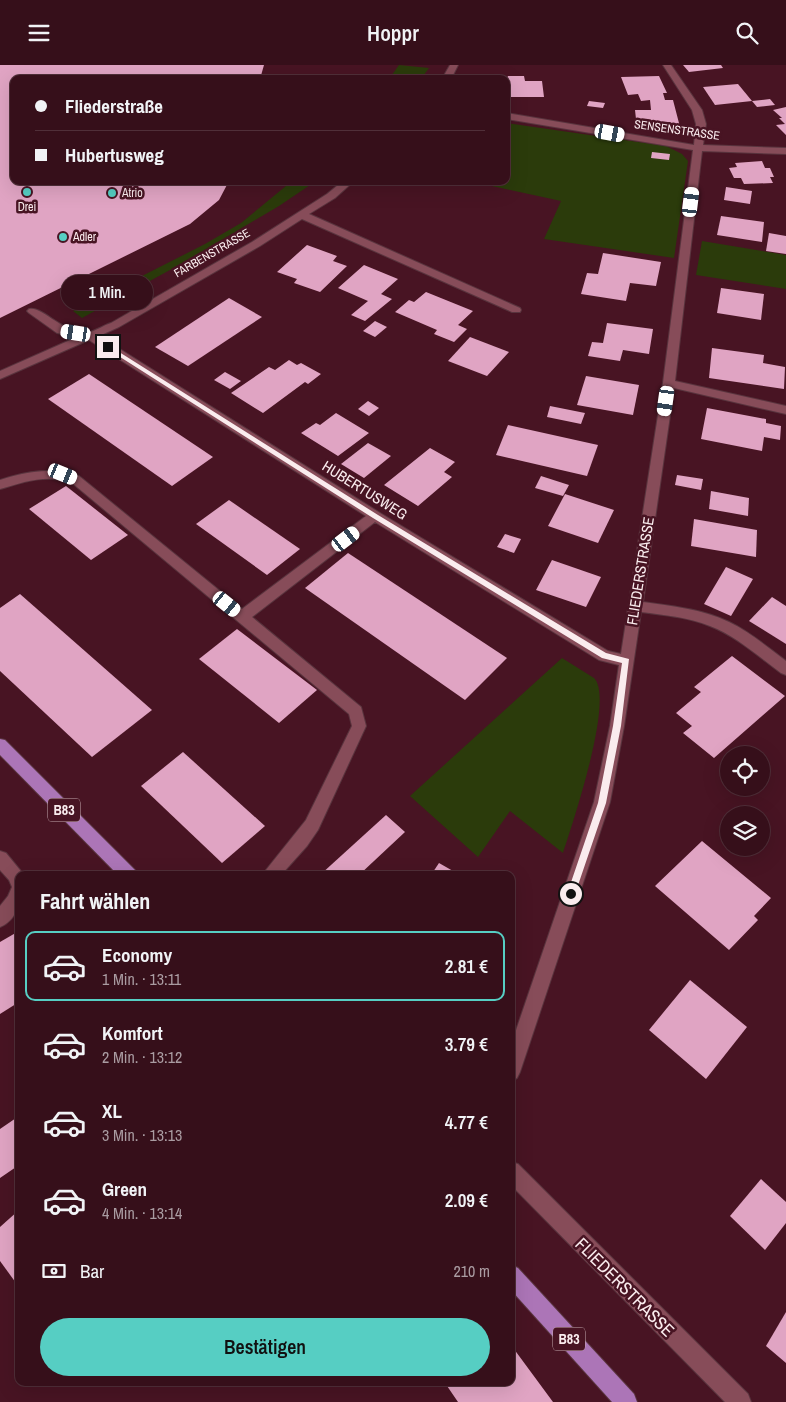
<!DOCTYPE html>
<html lang="de">
<meta charset="utf-8">
<style>
body{margin:0;font-family:"Archivo Narrow",sans-serif;background:#411d27;color:#f1f3f6;height:100vh;display:flex;flex-direction:column;font-size:19px;white-space:nowrap}
*{box-sizing:border-box;margin:0}
p{font-size:16px;color:#aa9ca2}
.icon{flex:none;width:28px;height:28px;fill:none;stroke:currentColor;stroke-width:2;stroke-linecap:round;stroke-linejoin:round}
.map{position:relative;flex:1;overflow:hidden}
.sheet{position:absolute;left:15px;top:806px;width:500px;height:515px;display:flex;flex-direction:column;background:#360f1a;border-radius:10px;box-shadow:0 5px 20px #0002,0 0 0 1px #502f39}
.sheet>*{flex:none}
.hud{position:absolute;left:10px;top:10px;width:500px;height:110px;border-radius:10px;box-shadow:0 5px 20px #0002,0 0 0 1px #502f39;display:grid;align-content:center;height:110px;padding:0 25px;background:#360f1a}
.controls{position:absolute;left:720px;top:681px;display:grid;gap:10px}
.controls a{display:grid;place-items:center;width:50px;height:50px;border-radius:50%;background:#360f1a;box-shadow:0 5px 20px #0002,0 0 0 1px #502f39;font-size:25px}
.end{position:absolute;width:22px;height:22px;margin:-11px;border:6px solid #faecee;background:#111;box-shadow:0 0 0 2px #111}
.from{border-radius:50%}
.bubble{position:absolute;height:35px;border-radius:18px;background:#360f1a;box-shadow:0 5px 20px #0002,0 0 0 1px #502f39;font-size:16px;font-weight:600;line-height:35px;text-align:center}
.car{position:absolute;width:15px;height:30px;margin:-15px -8px;border-radius:6px;box-shadow:0 0 4px 1px #0007;background:linear-gradient(#fff 24%,#345 0 40%,#fff 0 76%,#345 0 86%,#fff 0)}
.hud b{display:flex;align-items:center;gap:18px;height:48px;font-size:19px}
.hud b+b{border-top:1px solid #502f39}
.hud i{width:12px;height:12px;background:#f1f3f6}
ul{padding:0;list-style:none}
li{display:flex;align-items:center;gap:15px;height:70px;margin:0 10px 8px;padding:0 15px;border:2px solid transparent;border-radius:10px}
li div{flex:1}
li b{display:block;font-size:19px}
li em{font-style:normal;font-weight:600}
li.on{border-color:#56cec3}
li>.icon{width:45px;height:45px;stroke-width:1.5}
h2{padding:0 25px;font-size:22px;line-height:60px}
.pay{display:flex;align-items:center;gap:12px;height:55px;padding:0 25px;font-size:19px}
.pay p{margin-inline-start:auto}
.button{display:flex;gap:10px;margin-top:auto;padding:10px 25px}
.button a{flex:1;height:58px;border-radius:30px;background:#56cec3;color:#111;font-size:20px;font-weight:600;line-height:58px;text-align:center}
header{display:flex;justify-content:space-between;align-items:center;height:65px;padding:0 25px;background:#360f1a;font-size:22px;font-weight:600}
.map>svg:first-child{display:block}
.green{fill:#2b3b0b}
.building{fill:#e0a4c3}
.lines{fill:none;stroke-linecap:round;stroke-linejoin:round}
.minor-casing{stroke:#59343e;stroke-width:2}
.major-casing{stroke:#59343e;stroke-width:2}
.minor{fill:#874c59;fill-rule:evenodd}
.major{fill:#ac75b7;fill-rule:evenodd}
.route{fill:#faecee}
.poi-dot{fill:#56cec3;stroke:#481423;stroke-width:2}
.labels{text-anchor:middle;dominant-baseline:central;stroke-width:5;stroke-linejoin:round;paint-order:stroke}
.far-street-label{font-size:12px;fill:#faecee;stroke:#481423}
.far-poi-label{font-size:12px;fill:#faecee;stroke:#481423;text-anchor:start}
.shield{fill:#481423;stroke:#c5abb1;stroke-width:1}
.shield-label{font-size:14px;font-weight:bold;fill:#faecee}
.street-label{font-size:15px;fill:#faecee;stroke:#481423}
.near-street-label{font-size:18px;fill:#faecee;stroke:#481423}
</style>
<header><svg class="icon" aria-label="menu" viewBox="0 0 24 24"><path d="M4 6h16M4 12h16M4 18h16"/></svg>Hoppr<svg class="icon" aria-label="search" viewBox="0 0 24 24"><circle cx="10" cy="10" r="6"/><path d="M15 15l6 6"/></svg></header>
<div class="map">
<svg width="786" height="1337" viewBox="0 0 786 1337">
<rect width="100%" height="100%" fill="#481423"/>
<!-- green -->
<g class="green">
<path d="M399,0l30,3 -8,11h-32z"/>
<path d="M506,58l160,23 16,8 6,7 -14,97 -130,-19 17,-38 -92,-20h37z"/>
<path d="M292,116h24l-37,25 -98,58 -99,54 -9,-7 132,-67 36,-21z"/>
<path d="M702,176l84,14v34l-90,-14z"/>
<path d="M562,593l32,20c21,20 -22,147 -31,175l-53,-42 -32,46 -68,-61z"/>
</g>
<!-- building -->
<g class="building">
<path d="M0,0h264l-4,14h-246v102h215l-10,19 -29,24 -190,94z"/>
<path d="M683,0h38l2,3 -34,4z"/>
<path d="M508,11h16l1,5h17l2,16h-38v-17z"/>
<path d="M659,11l8,17h-4l2,7h8l7,27 -43,1 -2,-18h16l-1,-10 -9,1 -3,-7 -10,1 -7,-18z"/>
<path d="M738,19l14,17 -37,4 -12,-18z"/>
<path d="M770,34l5,6 -18,2 -5,-6z"/>
<path d="M589,36l16,2 -2,5 -16,-2z"/>
<path d="M786,42v28l-10,-10 9,-1 -6,-6h3l-9,-8z"/>
<path d="M652,87l18,2 -1,6 -18,-2z"/>
<path d="M762,96l3,7h5l4,9h-4l3,6 -29,1 -3,-6h-7l-5,-10 8,-1 -2,-4z"/>
<path d="M726,122l26,4 -2,13 -26,-4z"/>
<path d="M721,151l43,6 -2,20 -45,-7z"/>
<path d="M769,168l17,3v18l-20,-3z"/>
<path d="M307,180l30,11 -4,5 14,5 -27,26 -26,-9 3,-4 -20,-7z"/>
<path d="M603,188l58,9 -5,24 -26,-3 -4,18 -45,-7 6,-21 11,1z"/>
<path d="M364,200l34,14 -17,15 11,5 -27,22 -14,-6 17,-14 -30,-13z"/>
<path d="M721,223l43,6 -3,26 -44,-7z"/>
<path d="M426,227l47,19 -15,14 9,4 -13,13 -20,-8 3,-4 -42,-18 14,-12 5,2z"/>
<path d="M229,233l33,19 -74,49 -33,-19z"/>
<path d="M375,256l12,6 -12,10 -12,-6z"/>
<path d="M607,258l46,6 -4,25 -26,-4 -3,11 -32,-5 4,-14 11,1z"/>
<path d="M470,272l39,15 -22,24 -39,-15z"/>
<path d="M712,283l52,7 -1,8 22,4 -1,22 -75,-11z"/>
<path d="M289,295l8,5 4,-2 20,11 -13,10 -3,-2 -42,31 -32,-20 38,-26 6,3z"/>
<path d="M225,307l16,9 -11,8 -16,-9z"/>
<path d="M89,309l124,83 -41,29 -124,-87z"/>
<path d="M586,311l53,9 -6,30 -56,-10z"/>
<path d="M368,336l11,7 -10,8 -11,-7z"/>
<path d="M550,341l35,7 -4,11 -34,-7z"/>
<path d="M707,343l59,11v4l15,3 -1,14 -16,-3 -2,14 -61,-12z"/>
<path d="M336,348l33,20 -31,23 -37,-23 15,-10 4,2z"/>
<path d="M508,360l90,20 -11,31 -91,-21z"/>
<path d="M368,378l23,13 -27,22 -23,-14z"/>
<path d="M430,383l25,14 -11,10 8,5 -34,29 -34,-21z"/>
<path d="M677,410l26,4 -2,11 -26,-5z"/>
<path d="M541,411l28,9 -6,11 -28,-8z"/>
<path d="M66,421l62,49 -37,25 -62,-51z"/>
<path d="M711,426l38,7 -1,18 -39,-7z"/>
<path d="M565,429l49,16 -16,33 -50,-17z"/>
<path d="M229,435l71,49 -33,26 -71,-51z"/>
<path d="M694,454l63,11 -1,27 -65,-11z"/>
<path d="M505,469l16,5 -7,14 -17,-6z"/>
<path d="M348,488l159,105 -42,42 -160,-112z"/>
<path d="M552,495l49,17 -15,30 -50,-17z"/>
<path d="M726,502l27,12 -22,37 -27,-12z"/>
<path d="M20,529l132,116 -60,47 -92,-86v-63z"/>
<path d="M772,532l14,9v38l-37,-23z"/>
<path d="M237,564l80,61 -38,33 -80,-64z"/>
<path d="M732,591l53,40 -71,62 -31,-25 9,-7 -16,-13 25,-21 -7,-5z"/>
<path d="M183,687l82,74 -43,37 -81,-77z"/>
<path d="M386,750l19,17 -46,43h-39z"/>
<path d="M702,776l69,57 -17,18 4,4 -29,30 -74,-64z"/>
<path d="M439,798l21,12h-29z"/>
<path d="M19,866v71l-19,12v-72z"/>
<path d="M690,915l57,47 -41,52 -57,-49z"/>
<path d="M19,1051v49l-19,13v-49z"/>
<path d="M761,1114l25,23v21l-21,27 -35,-34z"/>
<path d="M19,1145v71l-3,2 -16,-22v-34z"/>
<path d="M786,1247v51l-20,-17z"/>
<path d="M511,1280l42,57h-95l-13,-19h66z"/>
</g>
<g class="lines">
<defs>
<g id="minor">
<path d="M450,0h8l-7,14h-9z"/>
<path d="M663,0h8l31,45 4,14 -3,21 83,3v6l-84,-3 -27,230 111,25v8l-112,-26 -31,214c29,4 59,7 86,20 21,10 38,25 57,39v14l-5,-2c-23,-17 -45,-37 -71,-47 -22,-9 -46,-11 -69,-14l-17,114 -14,76 -90,270 -3,6 -6,3v-36l83,-243 16,-76 9,-61 -20,-5 -224,-138 -123,95 109,90 5,19 -48,104 -11,16 -26,29h-19l44,-55 46,-94 -3,-12 -278,-232c-26,-8 -47,0 -71,7v-9c28,-9 51,-13 79,-4l163,133 124,-93 -277,-176 -89,39v-8l77,-34 -20,-4 -28,-20 -2,-2 2,-2c13,-4 36,27 60,23 7,-1 15,-7 22,-9l141,-81 75,-48 16,-13h11l-19,17 -26,16 211,94 1,2 -1,2h-8l-210,-93 -42,27 -141,81 -20,9 281,177 228,138 13,3 42,-271 30,-233 -187,-31v-6l188,32 2,-21 -4,-14z"/>
<path d="M0,786l6,2 18,22h-5c0,20 3,43 -19,52v-21l8,-10 4,-9 -3,-7 -9,-10z"/>
<path d="M511,1097l7,2 230,230 3,8h-26l-214,-217z"/>
</g>
<g id="major">
<path d="M0,674l5,1 130,130 2,5h-19l-118,-120z"/>
<path d="M511,1200l7,3 116,126 3,8h-25l-101,-112z"/>
</g>
</defs>
<!-- minor casing -->
<use href="#minor" class="minor-casing"/>
<!-- major casing -->
<use href="#major" class="major-casing"/>
<!-- minor -->
<use href="#minor" class="minor"/>
<!-- major -->
<use href="#major" class="major"/>
</g>
<!-- route -->
<path class="route" d="M108,280l270,170 213,129 15,9 23,6 -8,67 -15,77 -32,94 -3,1 -4,-4 31,-91 15,-77 9,-63 -20,-5 -229,-140 -267,-170v-3z"/>
<!-- markers -->
<g class="poi-dot">
<circle cx="27" cy="127" r="5"/>
<circle cx="112" cy="128" r="5"/>
<circle cx="63" cy="172" r="5"/>
</g>
<g class="labels">
<!-- far-street labels -->
<g class="far-street-label">
<text transform="translate(677 65) rotate(8)">SENSENSTRASSE</text>
<text transform="translate(212 188) rotate(-30)">FARBENSTRASSE</text>
</g>
<!-- far-poi labels -->
<g class="far-poi-label">
<text x="122" y="128">Atrio</text>
<text x="27" y="142" text-anchor="middle">Drei</text>
<text x="73" y="172">Adler</text>
</g>
<!-- shield labels -->
<g class="shield">
<rect x="48" y="733.5" width="32" height="23" rx="4"/>
<rect x="553" y="1262.5" width="32" height="23" rx="4"/>
</g>
<g class="shield-label">
<text x="64" y="745">B83</text>
<text x="569" y="1274">B83</text>
</g>
<!-- street labels -->
<g class="street-label">
<text transform="translate(365 425) rotate(32)">HUBERTUSWEG</text>
<text transform="translate(640 506) rotate(-81)">FLIEDERSTRASSE</text>
</g>
<!-- near-street labels -->
<g class="near-street-label">
<text transform="translate(625 1222) rotate(45)">FLIEDERSTRASSE</text>
</g>
</g>
</svg>
<div class="controls">
<a><svg class="icon" aria-label="locate" viewBox="0 0 24 24"><circle cx="12" cy="12" r="6"/><path d="M12 2v4M12 18v4M2 12h4M18 12h4"/></svg></a>
<a><svg class="icon" aria-label="layers" viewBox="0 0 24 24"><path d="M12 4l9 5-9 5-9-5zM3 14l9 5 9-5"/></svg></a>
</div>
<i class="end from" style="left:571px;top:829px"></i>
<i class="end" style="left:108px;top:282px"></i>
<div class="bubble" style="left:61px;top:210px;width:92px">1 Min.</div>
<i class="car" style="left:610px;top:68px;rotate:100deg"></i>
<i class="car" style="left:691px;top:137px;rotate:7deg"></i>
<i class="car" style="left:76px;top:268px;rotate:279deg"></i>
<i class="car" style="left:666px;top:336px;rotate:188deg"></i>
<i class="car" style="left:63px;top:409px;rotate:112deg"></i>
<i class="car" style="left:346px;top:474px;rotate:53deg"></i>
<i class="car" style="left:227px;top:539px;rotate:129deg"></i>
<div class="hud">
<b><i class="from"></i>Fliederstraße</b>
<b><i></i>Hubertusweg</b>
</div>
<section class="sheet">
<h2>Fahrt wählen</h2>
<ul>
<li class="on"><svg class="icon" aria-label="car" viewBox="0 0 24 24"><path d="M5 17H2v-5l4-1 3-4h7l3 4 3 1v5h-3M9 17h6M6 11h13"/><circle cx="7" cy="17" r="2"/><circle cx="17" cy="17" r="2"/></svg><div><b>Economy</b><p>1 Min. · 13:11</p></div><em>2.81 €</em></li>
<li><svg class="icon" aria-label="car" viewBox="0 0 24 24"><path d="M5 17H2v-5l4-1 3-4h7l3 4 3 1v5h-3M9 17h6M6 11h13"/><circle cx="7" cy="17" r="2"/><circle cx="17" cy="17" r="2"/></svg><div><b>Komfort</b><p>2 Min. · 13:12</p></div><em>3.79 €</em></li>
<li><svg class="icon" aria-label="car" viewBox="0 0 24 24"><path d="M5 17H2v-5l4-1 3-4h7l3 4 3 1v5h-3M9 17h6M6 11h13"/><circle cx="7" cy="17" r="2"/><circle cx="17" cy="17" r="2"/></svg><div><b>XL</b><p>3 Min. · 13:13</p></div><em>4.77 €</em></li>
<li><svg class="icon" aria-label="car" viewBox="0 0 24 24"><path d="M5 17H2v-5l4-1 3-4h7l3 4 3 1v5h-3M9 17h6M6 11h13"/><circle cx="7" cy="17" r="2"/><circle cx="17" cy="17" r="2"/></svg><div><b>Green</b><p>4 Min. · 13:14</p></div><em>2.09 €</em></li>
</ul>
<div class="pay"><svg class="icon" aria-label="cash" viewBox="0 0 24 24"><path d="M3 7h18v10H3z"/><circle cx="12" cy="12" r="2"/></svg>Bar<p>210 m</p></div>
<div class="button"><a>Bestätigen</a></div>
</section>
</div>
